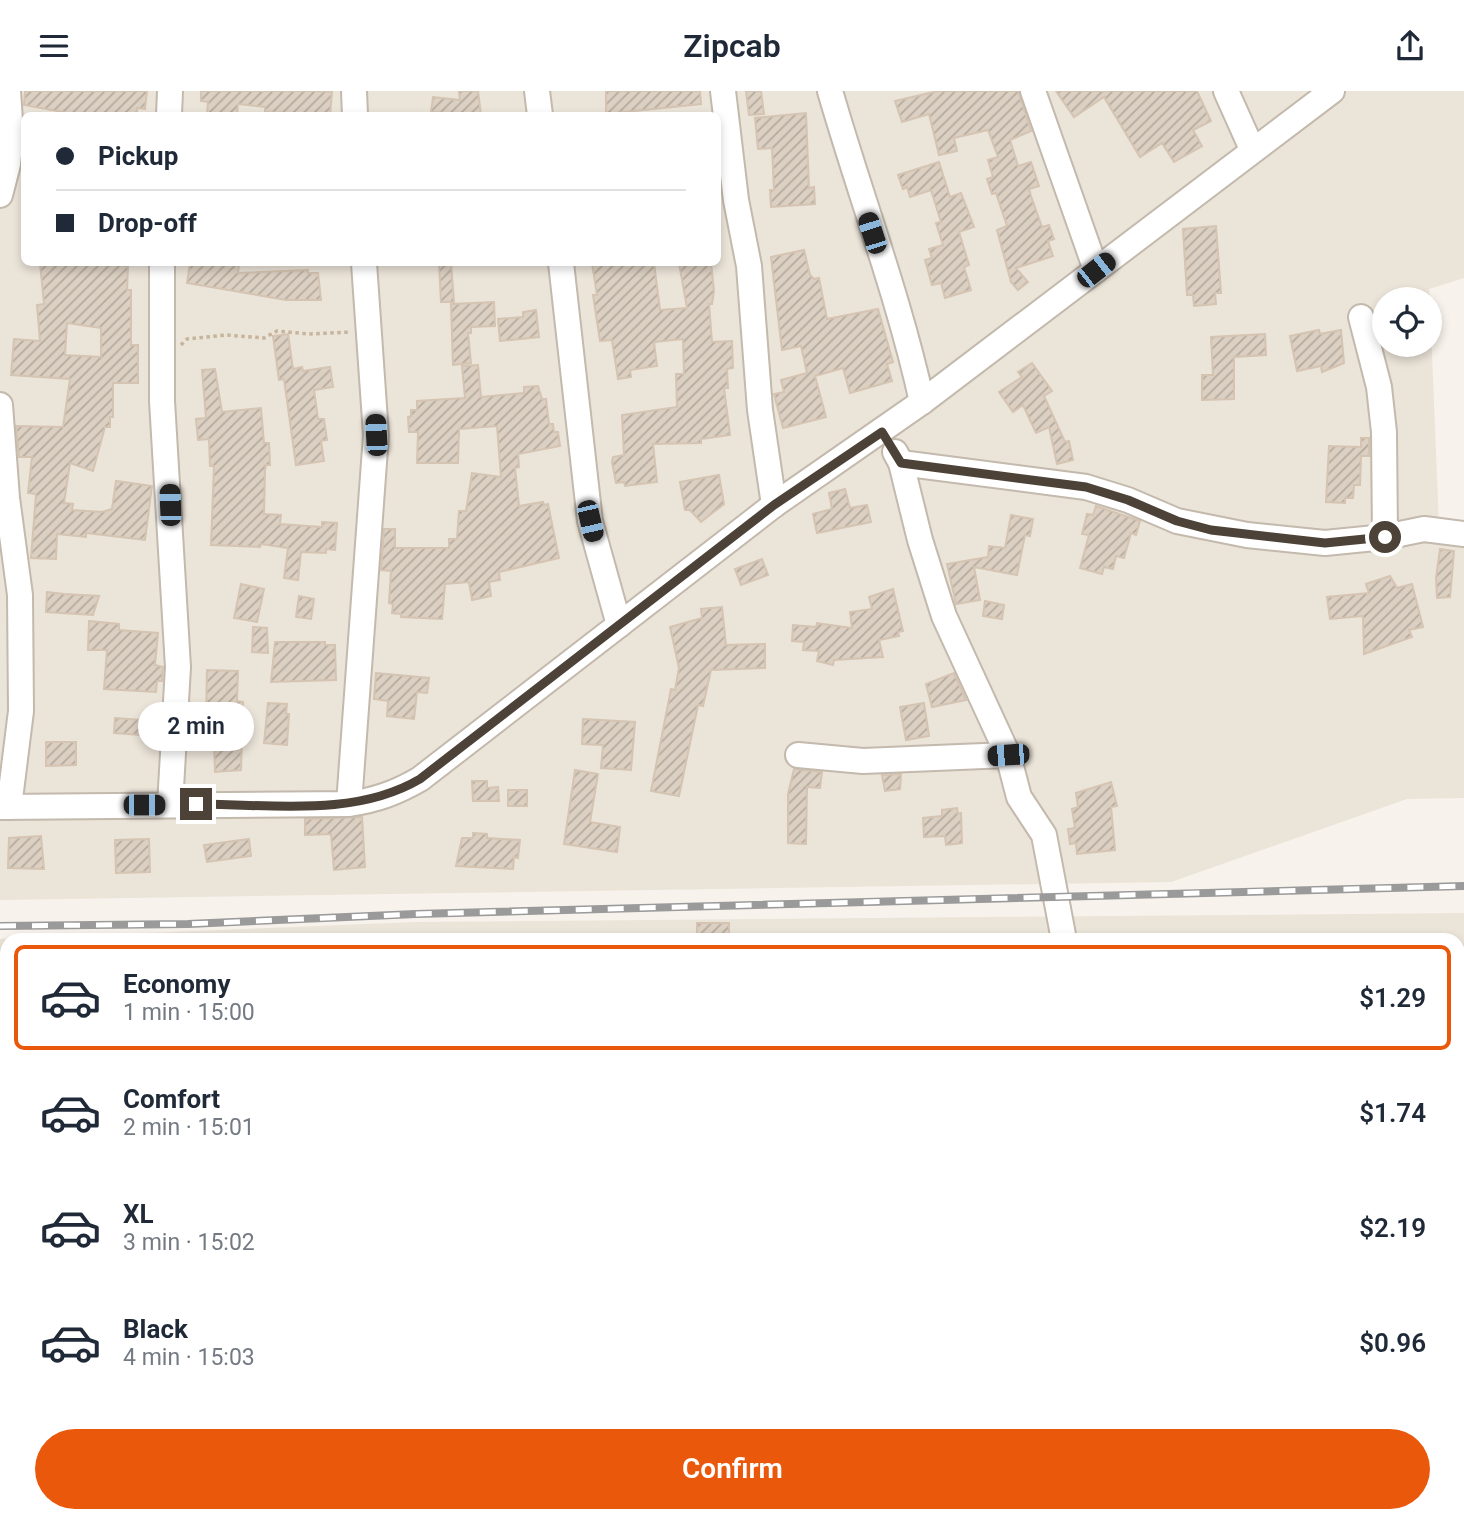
<!DOCTYPE html>
<meta charset="utf-8">
<style>
body{margin:0;font-family:Roboto,sans-serif;background:#f2f2f3;color:#1f2937;height:100vh;display:flex;flex-direction:column;font-size:26px;white-space:nowrap}
*{box-sizing:border-box;margin:0}
p{font-size:23px;color:#747a83}
.icon{flex:none;width:38px;height:38px;fill:none;stroke:currentColor;stroke-width:2;stroke-linecap:round;stroke-linejoin:round}
.map{position:relative;flex:1;overflow:hidden}
.drawer{position:absolute;left:0px;top:842px;width:1465px;height:590px;display:flex;flex-direction:column;background:#fff;border-radius:21px 21px 0 0;box-shadow:0 4px 10px #0003}
.drawer>*{flex:none}
.guide{position:absolute;left:21px;top:21px;width:700px;height:154px;border-radius:10px;box-shadow:0 4px 10px #0003;display:grid;align-content:center;height:154px;padding:0 35px;background:#fff}
.controls{position:absolute;left:1372px;top:196px;display:grid;gap:14px}
.controls a{display:grid;place-items:center;width:70px;height:70px;border-radius:50%;background:#fff;box-shadow:0 4px 10px #0003;font-size:35px}
.end{position:absolute;width:32px;height:32px;margin:-16px;border:9px solid #4c4238;background:#fff;box-shadow:0 0 0 4px #fff}
.from{border-radius:50%}
.bubble{position:absolute;height:49px;border-radius:24px;background:#fff;box-shadow:0 4px 10px #0003;font-size:23px;font-weight:600;line-height:49px;text-align:center}
.car{position:absolute;width:21px;height:42px;margin:-21px -10px;border-radius:9px;box-shadow:0 0 5px 2px #0007;background:linear-gradient(#222 24%,#8ab4d8 0 40%,#222 0 76%,#8ab4d8 0 86%,#222 0)}
.guide b{display:flex;align-items:center;gap:24px;height:66px;font-size:26px}
.guide b+b{border-top:2px solid #e0e1e3}
.guide i{width:18px;height:18px;background:#1f2937}
ul{padding:12px 0 0;list-style:none}
li{display:flex;align-items:center;gap:21px;height:105px;margin:0 14px 10px;padding:0 21px;border:4px solid transparent;border-radius:10px}
li div{flex:1}
li b{display:block;font-size:26px}
li em{font-style:normal;font-weight:600}
li.active{border-color:#ea580c}
li>.icon{width:63px;height:63px;stroke-width:1.5}
.cta{display:flex;gap:14px;margin-top:auto;padding:14px 35px}
.cta a{flex:1;height:80px;border-radius:42px;background:#ea580c;color:#fff;font-size:28px;font-weight:600;line-height:80px;text-align:center}
header{display:flex;justify-content:space-between;align-items:center;height:91px;padding:0 35px;background:#fff;font-size:32px;font-weight:600}
.map>svg:first-child{display:block}
.residential{fill:#ebe4d9;fill-rule:evenodd}
.lines{fill:none;stroke-linecap:round;stroke-linejoin:round}
.stream{stroke:#a4dcf7;stroke-width:5}
.building{fill:url(#building-hatch);stroke:#d5c4b2;stroke-width:2;fill-rule:evenodd}
.minor-casing{stroke:#c3b9ac;stroke-width:28}
.path{stroke:#c6b49c;stroke-width:3.5;stroke-dasharray:3.5 3.5;stroke-linecap:butt}
.minor{stroke:#fff;stroke-width:24}
.rail-casing{stroke:#9a9a9a;stroke-width:8}
.rail{stroke:#fff;stroke-width:5;stroke-dasharray:16;stroke-linecap:butt}
.route{stroke:#4c4238;stroke-width:9}
</style>
<header><svg class="icon" aria-label="menu" viewBox="0 0 24 24"><path d="M4 6h16M4 12h16M4 18h16"/></svg>Zipcab<svg class="icon" aria-label="share" viewBox="0 0 24 24"><path d="M12 15V3M7 8l5-5 5 5M5 13v7h14v-7"/></svg></header>
<div class="map">
<svg width="1464" height="1431" viewBox="0 0 1464 1431">
<defs>
<pattern id="building-hatch" width="6" height="6" patternUnits="userSpaceOnUse" patternTransform="scale(1.75)"><rect width="6" height="6" fill="#dcd0c2"/><path d="M-1 1l2-2M0 6l6-6M5 7l2-2" fill="none" stroke="#b5aa9f"/></pattern>
</defs>
<rect width="100%" height="100%" fill="#f7f2eb"/>
<!-- residential -->
<g class="residential">
<path d="M0,0h1464v187l-35,11 1,10h-46v46h46v-42l9,225h25v270l-57,1 -236,83 -1171,18zM24,24h694v148h-694z"/>
<path d="M1464,822v609h-1464v-583l416,-17zM7,849h1451v575h-1451z"/>
</g>
<g class="lines">
<!-- stream -->
<g class="stream">
<path d="M1458,1410l6,-8"/>
<path d="M1260,1431l14,-7"/>
<path d="M1445,1431l2,-7"/>
</g>
</g>
<!-- building -->
<g class="building">
<path d="M25,0h122l-2,18 -8,-1v7l-69,-2 -44,-8z"/>
<path d="M201,0h117l14,1 -2,23 -65,-3v-5l-27,-3 -1,11h-30l1,-13 -7,-1z"/>
<path d="M459,0h19l3,24 -50,-3 2,-15 27,3z"/>
<path d="M606,0h94l1,13 -95,10z"/>
<path d="M746,0h15l3,23 -15,1z"/>
<path d="M938,0h80l13,40 -21,9 8,26 13,-4 8,24 -10,3 2,7 11,31 7,-2 5,14 -6,2 5,15 -37,12 12,14 -10,8 -7,-8 -14,-52 10,-4 -11,-33 -4,1 -5,-15 6,-2 -5,-17 10,-3 -10,-27 -34,8 3,13 -18,4 -10,-41 -27,8 -7,-21z"/>
<path d="M1056,0h141l14,30 -18,9 9,16 -28,16 -12,-19 -22,14 -36,-60 -30,20z"/>
<path d="M806,22l3,75 5,-1 1,17 -44,3 -1,-17h4l-2,-42 -14,1 -3,-31z"/>
<path d="M939,71l11,35 11,-4 13,34 -15,5 10,33 -5,2 7,23 -26,8 -4,-15 -9,2 -7,-25 7,-2 -3,-9 14,-4 -7,-22 5,-1 -10,-32 -21,7 -3,-10 -4,2 -5,-14z"/>
<path d="M1216,135l5,67h-6l1,11 -22,2 -1,-11h-6l-4,-66z"/>
<path d="M804,159l6,25 4,4 5,-1 8,41 51,-10 15,53 -6,2 5,17 -42,12 -7,-25 -28,8 11,41 -43,11 -9,-34 10,-2 -3,-12 26,-7 -6,-27 -19,4 -11,-93z"/>
<path d="M40,172h84v3h4l-1,24h4v55h7v38h-25v34h-3v10h-5l-12,44 -23,-8 -6,40 9,1 -1,6 30,2 10,-3 4,-28 36,5 -7,54 -59,-7v4l-29,-3 -1,25 -25,-1 5,-64 -8,-1 4,-36h-13l-3,-31 47,1 7,-48 -59,-4 3,-36 26,2 -3,-36 7,-1zM67,232l34,5v29l-36,-2z"/>
<path d="M190,172l49,2 -1,8 70,-3v3h10l3,27h-35l-99,-17z"/>
<path d="M439,172h12l3,39h-13z"/>
<path d="M592,172h62l6,47 27,-2 -8,-45h32l3,28 -2,13h-3l3,38 20,-1 1,27 -6,1 1,19h-4l6,47 -29,4v4l-48,1 4,38 -32,4 -1,-4 -8,1 -4,-21 1,-5 11,-2 -2,-40 55,-8 -1,-33h8l-1,-35 -29,3 3,24 -27,4 1,7 -13,2 -6,-39 -12,1 -7,-46h4z"/>
<path d="M494,211l1,24 -24,1v6h-3l3,30 -18,2 -2,-61z"/>
<path d="M536,219l3,27 -39,4 -2,-22 25,-2v-5z"/>
<path d="M1319,239l1,4 21,-4 3,33 -22,9 -1,-6 -24,5 -7,-35z"/>
<path d="M288,243l5,35 9,-2 1,4 27,-4 3,20 -19,3 4,29h6l3,21 -6,1 3,20 -28,4 -12,-86 -5,1 -6,-44z"/>
<path d="M1265,243l1,21 -32,2v42l-32,1v-25h11l-2,-38z"/>
<path d="M1032,272l20,28 -8,5 21,46 4,-1 4,19 -16,4 -8,-37 -13,6 -13,-28 -10,7 -14,-20 23,-15 -4,-5z"/>
<path d="M478,274l3,32 43,-4v-6l14,-1 4,13h4l3,25h4l1,8h4l2,14 -42,8 1,13 -4,1 4,38 24,-4 1,3 4,-1 11,54 -60,14 1,8 -11,2 2,14 -19,4 -3,-18 -24,2 -3,35 -41,-2v-3l-9,-1 1,-9 -4,-1 2,-32 -10,-1 3,-41h11v19h54v-9h8l2,-28h7l6,-38 29,4 -4,-51 -38,3 -1,34h-41l1,-31h-9l-1,-15 3,-1v-6h6v-9l48,-3 -3,-32z"/>
<path d="M215,278l7,43 39,-4 3,35h5l1,22h-4l-1,5 -1,44 17,1 -1,9 42,3v-5l15,1 -2,27 -9,-1v4l-25,-1 -3,28 -14,-2 4,-30 -27,-4 -1,3 -49,-2 3,-79h-4l-1,-27 -11,1 -2,-21 10,-1 -4,-48z"/>
<path d="M1361,347h8v18h-8l-1,29h-6l-1,13h-8v5l-19,-1 3,-56 32,1z"/>
<path d="M719,384l5,29 -23,18 -11,-12h-5l-5,-28z"/>
<path d="M845,398l5,19 17,-3 4,17 -54,11 -4,-19 19,-5 -3,-16z"/>
<path d="M1096,415l44,15 -4,14 -5,-2 -7,25 -8,-2 -3,13 -9,-2 -2,7 -22,-6 9,-33 -7,-1 5,-20 6,1z"/>
<path d="M1011,424l22,4 -3,17 -5,-1 -8,40 -43,-8 6,33 -24,4 -9,-40 41,-7 1,-11 16,2z"/>
<path d="M1440,458l14,2 -4,46 -13,1 -1,-20z"/>
<path d="M762,468l6,16 -27,10 -6,-16z"/>
<path d="M1390,485l7,12 15,-4 11,43 -14,3 3,7 -48,17 -1,-38 -33,3 -3,-22 42,-4 -3,-9z"/>
<path d="M241,493l23,5 -7,33 -23,-4z"/>
<path d="M893,498l10,42 -5,1 1,4 -20,4 4,17 -49,3 -1,5 -16,-4 2,-10 -16,-1 1,-8 -12,-1 1,-16 23,2 1,-4 35,5 -2,-16 22,-3 -3,-12z"/>
<path d="M47,501l17,2 35,2 -6,19 -47,-3z"/>
<path d="M299,505l15,3 -3,20 -15,-2z"/>
<path d="M985,510l19,4 -2,14 -19,-3z"/>
<path d="M722,516l4,38 39,-1v24l-54,2 -8,36 -5,-1 -19,91 -28,-5 20,-102 4,1 4,-22 -9,-41 32,-9 -1,-9z"/>
<path d="M89,530l30,3v6l39,3 -3,32 8,2 -1,14h-5l-1,11 -52,-3 3,-39h-19z"/>
<path d="M253,536l14,1 1,25 -16,-1z"/>
<path d="M275,551h50v3h10l1,35 -65,2z"/>
<path d="M207,579l31,1 -1,30 6,1 -2,68 -26,2 -1,-29 -14,-4v-21h6z"/>
<path d="M376,582l53,5 -2,15 -10,-1 -3,27 -27,-3 1,-15 -14,-2z"/>
<path d="M954,582l12,27 -34,7 -6,-23z"/>
<path d="M268,612l19,1 -1,10h3l-2,31 -23,-2z"/>
<path d="M924,612l5,33 -23,4 -6,-33z"/>
<path d="M115,627l27,2 -1,15 -27,-2z"/>
<path d="M583,628l52,3 -4,48 -30,-2 2,-23 -21,-1z"/>
<path d="M46,651h30v23l-30,1z"/>
<path d="M794,678l28,3 -2,16 -13,-1 -1,57 -18,-1v-49z"/>
<path d="M575,679l23,4 -8,48 30,5 -3,25 -53,-8z"/>
<path d="M901,683l-1,15 -15,2 -3,-16z"/>
<path d="M472,690h15v7l11,-1 1,14h-26z"/>
<path d="M1111,691l6,24 -6,1 4,43 -38,4 -1,-11 -6,1 -2,-15 7,-1 -3,-19 6,-2 -2,-14z"/>
<rect x="508" y="699" width="19" height="16"/>
<path d="M957,717l1,6 3,-1 1,30 -16,2 -1,-9 -21,1 -1,-19 19,-2v-6z"/>
<path d="M362,726l3,50 -31,3 -3,-36 -26,1v-16z"/>
<path d="M473,742l14,1v4l33,2 -2,18 -4,-1 -1,12 -57,-3 6,-28h11z"/>
<path d="M41,745l3,33 -36,-1 1,-30z"/>
<path d="M149,748l1,33 -34,1 -1,-33z"/>
<path d="M249,748l2,17 -44,6 -3,-17z"/>
<path d="M697,832h32v15l-32,2z"/>
</g>
<g class="lines">
<defs>
<g id="minor">
<path d="M354,0l1,24"/>
<path d="M537,0l3,24"/>
<path d="M723,0l13,109 13,66 11,144 14,95"/>
<path d="M830,0c30,104 69,206 92,311"/>
<path d="M1033,0l63,179"/>
<path d="M1226,0l26,58"/>
<path d="M169,24l1,-24"/>
<path d="M0,104l8,-31 3,-28 -3,-45"/>
<path d="M162,172v138l16,266 -8,138"/>
<path d="M561,172l29,258 29,104"/>
<path d="M1361,226l18,70 5,45 1,105"/>
<path d="M0,314l7,93 13,97 1,116 -12,96"/>
<path d="M895,361l6,11 19,77 24,76 64,139 11,42 25,38 20,105"/>
<path d="M901,372l185,24 42,13 49,21 70,14 78,8 60,-6 39,-8 40,5"/>
<path d="M798,664l65,6 145,-6"/>
<path d="M349,713l27,-369 -12,-172"/>
<path d="M0,716l349,-3c27,-4 47,-11 71,-25l354,-274 148,-103 410,-311"/>
<path d="M0,971l7,1"/>
<path d="M12,1431l3,-7"/>
<path d="M197,1431l1,-7"/>
<path d="M330,1431l2,-7"/>
<path d="M544,1431l2,-7"/>
</g>
</defs>
<!-- minor casing -->
<use href="#minor" class="minor-casing"/>
<!-- path -->
<path class="path" d="M181,254l6,-6 39,-4 38,3 13,-7 32,3 42,-2"/>
<!-- minor -->
<use href="#minor" class="minor"/>
<defs>
<path id="rail" d="M0,835l188,-2 228,-10 1048,-28"/>
</defs>
<!-- rail casing -->
<use href="#rail" class="rail-casing"/>
<!-- rail -->
<use href="#rail" class="rail"/>
</g>
<g class="lines">
<!-- route -->
<path class="route" d="M196,713c73,0 158,14 224,-25l354,-274 108,-73 19,31 185,24 42,13 49,21 34,9 114,13 60,-6"/>
</g>
</svg>
<div class="controls">
<a><svg class="icon" aria-label="locate" viewBox="0 0 24 24"><circle cx="12" cy="12" r="6"/><path d="M12 2v4M12 18v4M2 12h4M18 12h4"/></svg></a>
</div>
<i class="end from" style="left:1385px;top:446px"></i>
<i class="end" style="left:196px;top:713px"></i>
<div class="bubble" style="left:138px;top:611px;width:116px">2 min</div>
<i class="car" style="left:872px;top:142px;rotate:342deg"></i>
<i class="car" style="left:1096px;top:179px;rotate:52deg"></i>
<i class="car" style="left:376px;top:344px;rotate:357deg"></i>
<i class="car" style="left:170px;top:414px;rotate:358deg"></i>
<i class="car" style="left:590px;top:430px;rotate:167deg"></i>
<i class="car" style="left:1008px;top:664px;rotate:266deg"></i>
<i class="car" style="left:144px;top:714px;rotate:90deg"></i>
<div class="guide">
<b><i class="from"></i>Pickup</b>
<b><i></i>Drop-off</b>
</div>
<section class="drawer">
<ul>
<li class="active"><svg class="icon" aria-label="car" viewBox="0 0 24 24"><path d="M5 17H2v-5l4-1 3-4h7l3 4 3 1v5h-3M9 17h6M6 11h13"/><circle cx="7" cy="17" r="2"/><circle cx="17" cy="17" r="2"/></svg><div><b>Economy</b><p>1 min · 15:00</p></div><em>$1.29</em></li>
<li><svg class="icon" aria-label="car" viewBox="0 0 24 24"><path d="M5 17H2v-5l4-1 3-4h7l3 4 3 1v5h-3M9 17h6M6 11h13"/><circle cx="7" cy="17" r="2"/><circle cx="17" cy="17" r="2"/></svg><div><b>Comfort</b><p>2 min · 15:01</p></div><em>$1.74</em></li>
<li><svg class="icon" aria-label="car" viewBox="0 0 24 24"><path d="M5 17H2v-5l4-1 3-4h7l3 4 3 1v5h-3M9 17h6M6 11h13"/><circle cx="7" cy="17" r="2"/><circle cx="17" cy="17" r="2"/></svg><div><b>XL</b><p>3 min · 15:02</p></div><em>$2.19</em></li>
<li><svg class="icon" aria-label="car" viewBox="0 0 24 24"><path d="M5 17H2v-5l4-1 3-4h7l3 4 3 1v5h-3M9 17h6M6 11h13"/><circle cx="7" cy="17" r="2"/><circle cx="17" cy="17" r="2"/></svg><div><b>Black</b><p>4 min · 15:03</p></div><em>$0.96</em></li>
</ul>
<div class="cta"><a>Confirm</a></div>
</section>
</div>
